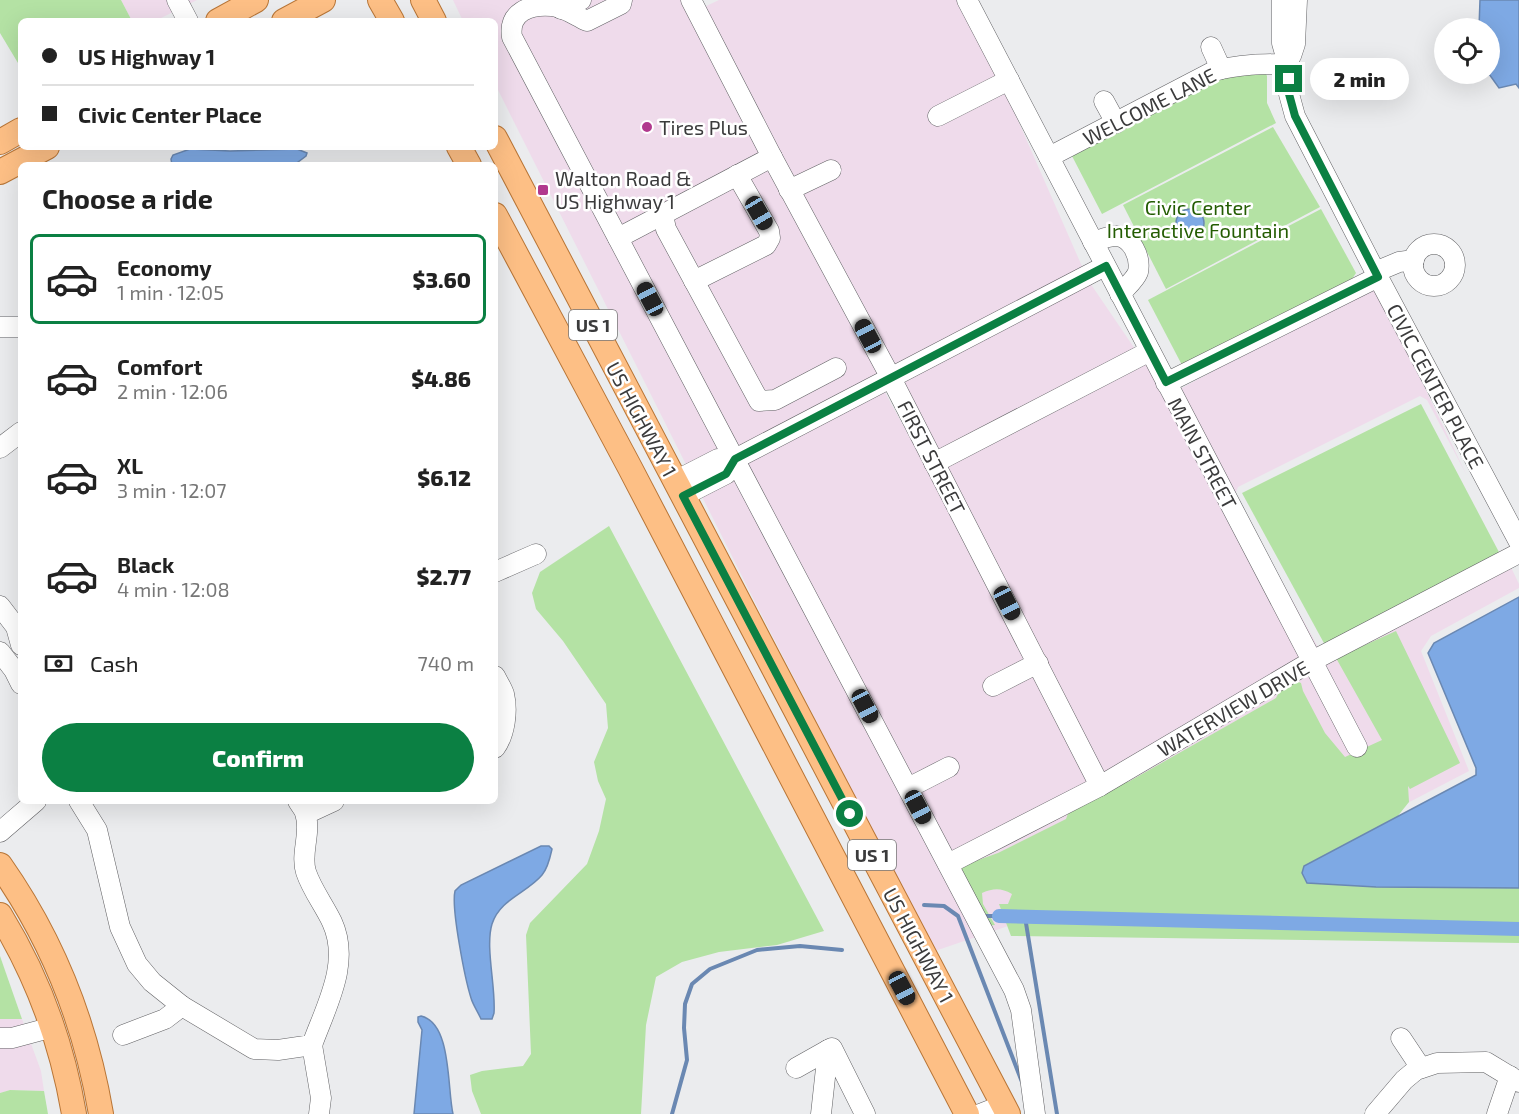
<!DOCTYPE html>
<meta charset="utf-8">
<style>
body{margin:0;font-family:"Exo 2",sans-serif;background:#f2f2f2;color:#222;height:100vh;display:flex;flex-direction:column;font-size:22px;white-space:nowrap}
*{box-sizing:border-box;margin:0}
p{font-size:20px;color:#767676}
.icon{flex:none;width:33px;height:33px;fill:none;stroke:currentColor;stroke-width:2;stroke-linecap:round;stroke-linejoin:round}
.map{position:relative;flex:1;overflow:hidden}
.details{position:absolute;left:18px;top:162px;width:480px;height:642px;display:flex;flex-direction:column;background:#fff;border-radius:9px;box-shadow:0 6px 24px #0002}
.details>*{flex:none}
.hud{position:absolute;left:18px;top:18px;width:480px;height:132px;border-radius:9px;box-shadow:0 6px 24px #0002;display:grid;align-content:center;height:132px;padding:0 24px;background:#fff}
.buttons{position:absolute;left:1434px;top:18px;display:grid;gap:12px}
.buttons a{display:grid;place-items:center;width:66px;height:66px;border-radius:50%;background:#fff;box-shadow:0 6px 24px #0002;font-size:30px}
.end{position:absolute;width:27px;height:27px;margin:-14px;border:8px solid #0b8043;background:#fff;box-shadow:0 0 0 3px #fff}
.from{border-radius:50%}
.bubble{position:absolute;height:42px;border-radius:21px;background:#fff;box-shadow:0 6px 24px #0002;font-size:20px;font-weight:800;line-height:42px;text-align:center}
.car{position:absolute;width:18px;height:36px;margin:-18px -9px;border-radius:8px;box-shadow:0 0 4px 2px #0007;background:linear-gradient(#222 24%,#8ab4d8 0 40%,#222 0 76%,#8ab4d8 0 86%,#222 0)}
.hud b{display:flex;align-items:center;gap:21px;height:57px;font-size:22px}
.hud b+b{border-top:2px solid #e0e0e0}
.hud i{width:15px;height:15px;background:#222}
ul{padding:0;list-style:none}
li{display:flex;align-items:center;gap:18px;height:90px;margin:0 12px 9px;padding:0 12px;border:3px solid transparent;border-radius:9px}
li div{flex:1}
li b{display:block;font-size:22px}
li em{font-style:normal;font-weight:800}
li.current{border-color:#0b8043}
li>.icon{width:54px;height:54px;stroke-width:1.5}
h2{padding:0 24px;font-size:27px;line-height:72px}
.pay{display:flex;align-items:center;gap:15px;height:66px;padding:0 24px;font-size:22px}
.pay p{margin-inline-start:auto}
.cta{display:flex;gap:12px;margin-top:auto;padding:12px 24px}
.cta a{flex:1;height:69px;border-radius:36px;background:#0b8043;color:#fff;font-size:24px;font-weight:800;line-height:69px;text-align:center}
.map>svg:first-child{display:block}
.commercial{fill:#efdbeb}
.green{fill:#b4e2a4}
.water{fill:#7ea9e4;stroke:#6a88b2;stroke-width:1.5}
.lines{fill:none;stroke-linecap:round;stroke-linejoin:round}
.stream{stroke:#6a88b2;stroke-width:4}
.canal{stroke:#7ea9e4;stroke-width:14}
.minor-casing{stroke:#616164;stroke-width:21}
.major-casing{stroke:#b87536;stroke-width:26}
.minor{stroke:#fff;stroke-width:20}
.major{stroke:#fdbf85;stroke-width:24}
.route{stroke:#0b8043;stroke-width:8}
.poi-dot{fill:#b1398e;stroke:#fff;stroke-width:2}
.labels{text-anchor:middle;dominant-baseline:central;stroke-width:5;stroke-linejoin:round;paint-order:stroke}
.shield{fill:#fff;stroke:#767676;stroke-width:1.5}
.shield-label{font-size:18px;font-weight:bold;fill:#3b3b3c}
.street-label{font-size:20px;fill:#3b3b3c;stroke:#fff}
.poi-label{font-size:20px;fill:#3b3b3c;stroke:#fff;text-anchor:start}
.park-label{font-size:20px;fill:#235c02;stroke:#fff}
</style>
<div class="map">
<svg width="1519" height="1114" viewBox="0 0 1519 1114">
<rect width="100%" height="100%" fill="#ebecee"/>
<!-- commercial -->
<g class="commercial">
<path d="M121,0h76l-42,21h-23z"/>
<path d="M453,0h228l5,8 194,365 -4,3 90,164 -264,-532 17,-8h246l123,280 79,116 208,-112 92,192 -40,-76 -7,-4 -182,91 -2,5v5l83,152 187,-92 13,27v4l-88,48 -10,15 48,120 -169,88 -33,55 -99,-1 -168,-9 8,22 -73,25 -176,-341 -264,-526v-63h-32z"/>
<path d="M0,1019h22l19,52 3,20 -34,-1 -10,3z"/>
</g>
<!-- green -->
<g class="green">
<path d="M0,0h121l11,21h-111v47l-21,-35z"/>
<path d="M1235,71l30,1 2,4v27l9,20 -174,91 -30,-58z"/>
<path d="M1273,127l47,80 -154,82 -43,-84z"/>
<path d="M1321,209l35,64 -4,6 -169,88 -35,-67z"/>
<path d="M1421,404l79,150 -175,91 -83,-152z"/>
<path d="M609,526l215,405 -47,14 -58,7 -37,10 -26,15 -10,48 -5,89h-160l-9,-23 -2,-16 12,-4 41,-5 8,-12 -5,-119 4,-12 57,-59 12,-33 7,-32 -8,-18 -4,-19 14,-34 -2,-24 -43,-63 -27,-32 -4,-16 8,-21z"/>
<path d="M1396,631l64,132 -50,26 -2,-3 1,16 -12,15 -93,49v12l3,5 94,4h118v56l-508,-7 -12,-32h9l4,-10c-11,-6 -18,-6 -30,-1l1,11 12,21 -9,1 -26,-51 2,-7 5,-4 31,-11 68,-34 4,-11 54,-29 4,3 148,-84 4,-8 16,-9 5,2 2,8 22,42 20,24 37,-17 -46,-82z"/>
<path d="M0,956l22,63h-22z"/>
<path d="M10,1090l34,1 4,23h-48v-21z"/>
</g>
<!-- water -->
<g class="water">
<path d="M1480,0h39v88l-3,-4 -17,4 -10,-14 1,-46h-11z"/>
<path d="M190,149l40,2 67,-2 10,4 -1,3 -12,9h-122l-1,-6 2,-4z"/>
<circle cx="1190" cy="223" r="14"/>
<path d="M1519,597v291l-143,-1 -69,-4 -5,-10 2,-7 172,-91v-7l-48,-115 6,-10z"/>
<path d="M541,846h8l3,3c-2,9 -4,19 -10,26 -15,18 -42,24 -50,49 -7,23 4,63 2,89l-2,6h-11c-3,-7 -8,-14 -10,-21 -6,-19 -20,-90 -16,-107l6,-6z"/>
<path d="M421,1016c31,7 26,72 32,98h-39l8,-84 -4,-8v-5z"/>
</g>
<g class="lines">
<!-- stream -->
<g class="stream">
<path d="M924,905l20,1 14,10 64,166"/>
<path d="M983,916h16"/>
<path d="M1025,917l32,197"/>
<path d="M672,1114l15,-54 -3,-32 1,-24 7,-20 18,-15 47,-19 43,-4 42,4"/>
</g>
<!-- canal -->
<path class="canal" d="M999,916l520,13"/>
<defs>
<g id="minor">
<path d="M177,0l11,21"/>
<path d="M622,0l-1,4 -34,17c-11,-5 -23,-14 -35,-15 -22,-2 -44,6 -40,31l502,953 7,20 14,104"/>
<path d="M691,0l81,157 119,221 209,408"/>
<path d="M967,0l390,747"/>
<path d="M1282,0v43l6,21 1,30 6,22 83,161 141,265"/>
<path d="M561,9l20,-9"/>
<path d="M1211,47l10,22"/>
<path d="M1291,56l4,-12 2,-44"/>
<path d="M1104,101l12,22"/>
<path d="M938,116l71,-36"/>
<path d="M1049,157l165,-86c25,-7 49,-7 74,-7"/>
<path d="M789,190l42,-20"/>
<path d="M663,215l3,14 93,172 16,-1 61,-32"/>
<path d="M618,238l154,-81"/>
<path d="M1093,242c7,-2 15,-6 23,-6 16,1 25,21 22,36 -3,8 -12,15 -18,22"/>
<circle cx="1434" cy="265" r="21"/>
<path d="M1375,272l24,-10 15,-2"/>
<path d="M694,281l72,-36 4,-7 -1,-7 -32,-56"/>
<path d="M0,327h21"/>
<path d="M1166,383l212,-106"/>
<path d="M0,448l21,-16"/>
<path d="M934,463l216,-112"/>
<path d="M675,481l43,-22h17l370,-193"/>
<path d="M683,496l43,-22 9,-15"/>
<path d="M495,572l41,-18"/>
<path d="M0,606l16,21 5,18"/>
<path d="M0,652l14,18 7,14"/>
<path d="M495,676c3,6 7,12 9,18 4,17 1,40 -9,54"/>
<path d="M993,686l45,-23"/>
<path d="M908,788l41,-21"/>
<path d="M79,801l18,29 23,97 17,37 15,18 30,24 72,43 24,1 34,-5c14,-39 39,-82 20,-123 -8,-17 -20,-32 -26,-50 -6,-19 6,-40 -1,-59 -1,-4 -5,-8 -7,-12"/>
<path d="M306,814l28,-13"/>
<path d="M0,832l36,-31"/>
<path d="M948,864l152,-78 212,-125 207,-108"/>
<path d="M123,1035l42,-16 17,-13"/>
<path d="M0,1038h12l41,-11"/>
<path d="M1401,1038l20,30"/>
<path d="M312,1045l9,53 -2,16"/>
<path d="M796,1068l32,-18"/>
<path d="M821,1114l7,-64 4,-2 33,66"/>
<path d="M980,1114l23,-9"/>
<path d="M1375,1114l29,-34 12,-10 21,-7 49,-1 33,20"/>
<path d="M1497,1114l13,-38"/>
</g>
<g id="major">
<path d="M380,0l12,21"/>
<path d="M423,0l11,21"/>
<path d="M218,21l38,-21"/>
<path d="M284,21l39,-21"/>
<path d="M495,138l513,976"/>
<path d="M0,142l21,-12"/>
<path d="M459,147l10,18"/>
<path d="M0,172l47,-25"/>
<path d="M495,215l134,251 338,648"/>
<path d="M0,865c52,74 86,160 101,249"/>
<path d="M0,915c38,62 62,128 74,199"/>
</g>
</defs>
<!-- minor casing -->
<use href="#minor" class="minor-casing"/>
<!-- major casing -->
<use href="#major" class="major-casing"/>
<!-- minor -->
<use href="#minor" class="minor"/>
<!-- major -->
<use href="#major" class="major"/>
</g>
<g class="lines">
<!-- route -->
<path class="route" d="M850,814l-167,-318 43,-22 9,-15 371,-193 60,116 212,-105 -83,-161 -6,-22v-15"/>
</g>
<!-- markers -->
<g class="poi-dot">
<circle cx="647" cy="127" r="6"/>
<rect x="537" y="184" width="12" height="12" rx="3"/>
</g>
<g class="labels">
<!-- shield labels -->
<g class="shield">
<rect x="569" y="310" width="48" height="30" rx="4.5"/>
<rect x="848" y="840" width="48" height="30" rx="4.5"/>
</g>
<g class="shield-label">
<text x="593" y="325">US 1</text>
<text x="872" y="855">US 1</text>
</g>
<!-- street labels -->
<g class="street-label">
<text transform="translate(1149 106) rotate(-27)">WELCOME LANE</text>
<text transform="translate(1436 386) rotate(62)">CIVIC CENTER PLACE</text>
<text transform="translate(642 419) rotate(62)">US HIGHWAY 1</text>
<text transform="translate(1203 453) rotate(62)">MAIN STREET</text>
<text transform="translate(932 457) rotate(63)">FIRST STREET</text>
<text transform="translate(1233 708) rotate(-30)">WATERVIEW DRIVE</text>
<text transform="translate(919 945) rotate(62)">US HIGHWAY 1</text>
</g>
<!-- poi labels -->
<g class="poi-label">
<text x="659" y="127">Tires Plus</text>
<text x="555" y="178">Walton Road &amp;<tspan x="555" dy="23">US Highway 1</tspan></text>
</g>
<!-- park labels -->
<g class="park-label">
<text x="1198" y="207">Civic Center<tspan x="1198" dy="23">Interactive Fountain</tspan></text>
</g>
</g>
</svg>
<div class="buttons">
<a><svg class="icon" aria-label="locate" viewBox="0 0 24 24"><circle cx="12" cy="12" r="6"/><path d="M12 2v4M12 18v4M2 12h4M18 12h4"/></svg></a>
</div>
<i class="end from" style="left:850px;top:814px"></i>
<i class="end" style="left:1289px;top:79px"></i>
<div class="bubble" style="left:1310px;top:58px;width:99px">2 min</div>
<i class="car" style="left:759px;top:213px;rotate:150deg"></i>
<i class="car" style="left:650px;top:299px;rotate:332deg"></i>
<i class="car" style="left:868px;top:336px;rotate:332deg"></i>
<i class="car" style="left:1007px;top:603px;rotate:153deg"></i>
<i class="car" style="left:865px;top:706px;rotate:152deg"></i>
<i class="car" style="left:918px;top:807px;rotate:152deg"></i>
<i class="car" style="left:902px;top:988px;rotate:152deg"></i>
<div class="hud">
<b><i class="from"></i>US Highway 1</b>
<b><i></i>Civic Center Place</b>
</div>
<section class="details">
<h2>Choose a ride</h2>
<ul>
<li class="current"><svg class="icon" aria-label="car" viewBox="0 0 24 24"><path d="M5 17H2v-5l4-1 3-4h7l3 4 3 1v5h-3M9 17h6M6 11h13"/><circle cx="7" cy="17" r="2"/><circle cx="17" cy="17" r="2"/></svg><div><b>Economy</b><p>1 min · 12:05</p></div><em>$3.60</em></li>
<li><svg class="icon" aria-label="car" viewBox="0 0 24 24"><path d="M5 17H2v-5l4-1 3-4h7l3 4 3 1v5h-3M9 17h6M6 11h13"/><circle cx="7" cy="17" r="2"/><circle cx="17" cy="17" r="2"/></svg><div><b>Comfort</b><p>2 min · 12:06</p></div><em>$4.86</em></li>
<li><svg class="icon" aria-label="car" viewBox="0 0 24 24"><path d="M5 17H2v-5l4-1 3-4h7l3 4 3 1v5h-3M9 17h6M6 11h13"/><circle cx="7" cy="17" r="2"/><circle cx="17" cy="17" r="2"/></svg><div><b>XL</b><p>3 min · 12:07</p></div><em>$6.12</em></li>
<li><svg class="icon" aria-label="car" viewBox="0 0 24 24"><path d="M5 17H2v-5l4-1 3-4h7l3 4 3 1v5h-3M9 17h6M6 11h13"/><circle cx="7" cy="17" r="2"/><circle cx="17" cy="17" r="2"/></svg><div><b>Black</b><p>4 min · 12:08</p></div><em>$2.77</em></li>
</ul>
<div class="pay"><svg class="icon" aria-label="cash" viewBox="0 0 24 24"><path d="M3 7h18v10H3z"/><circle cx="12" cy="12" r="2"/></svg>Cash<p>740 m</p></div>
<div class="cta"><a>Confirm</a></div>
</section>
</div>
